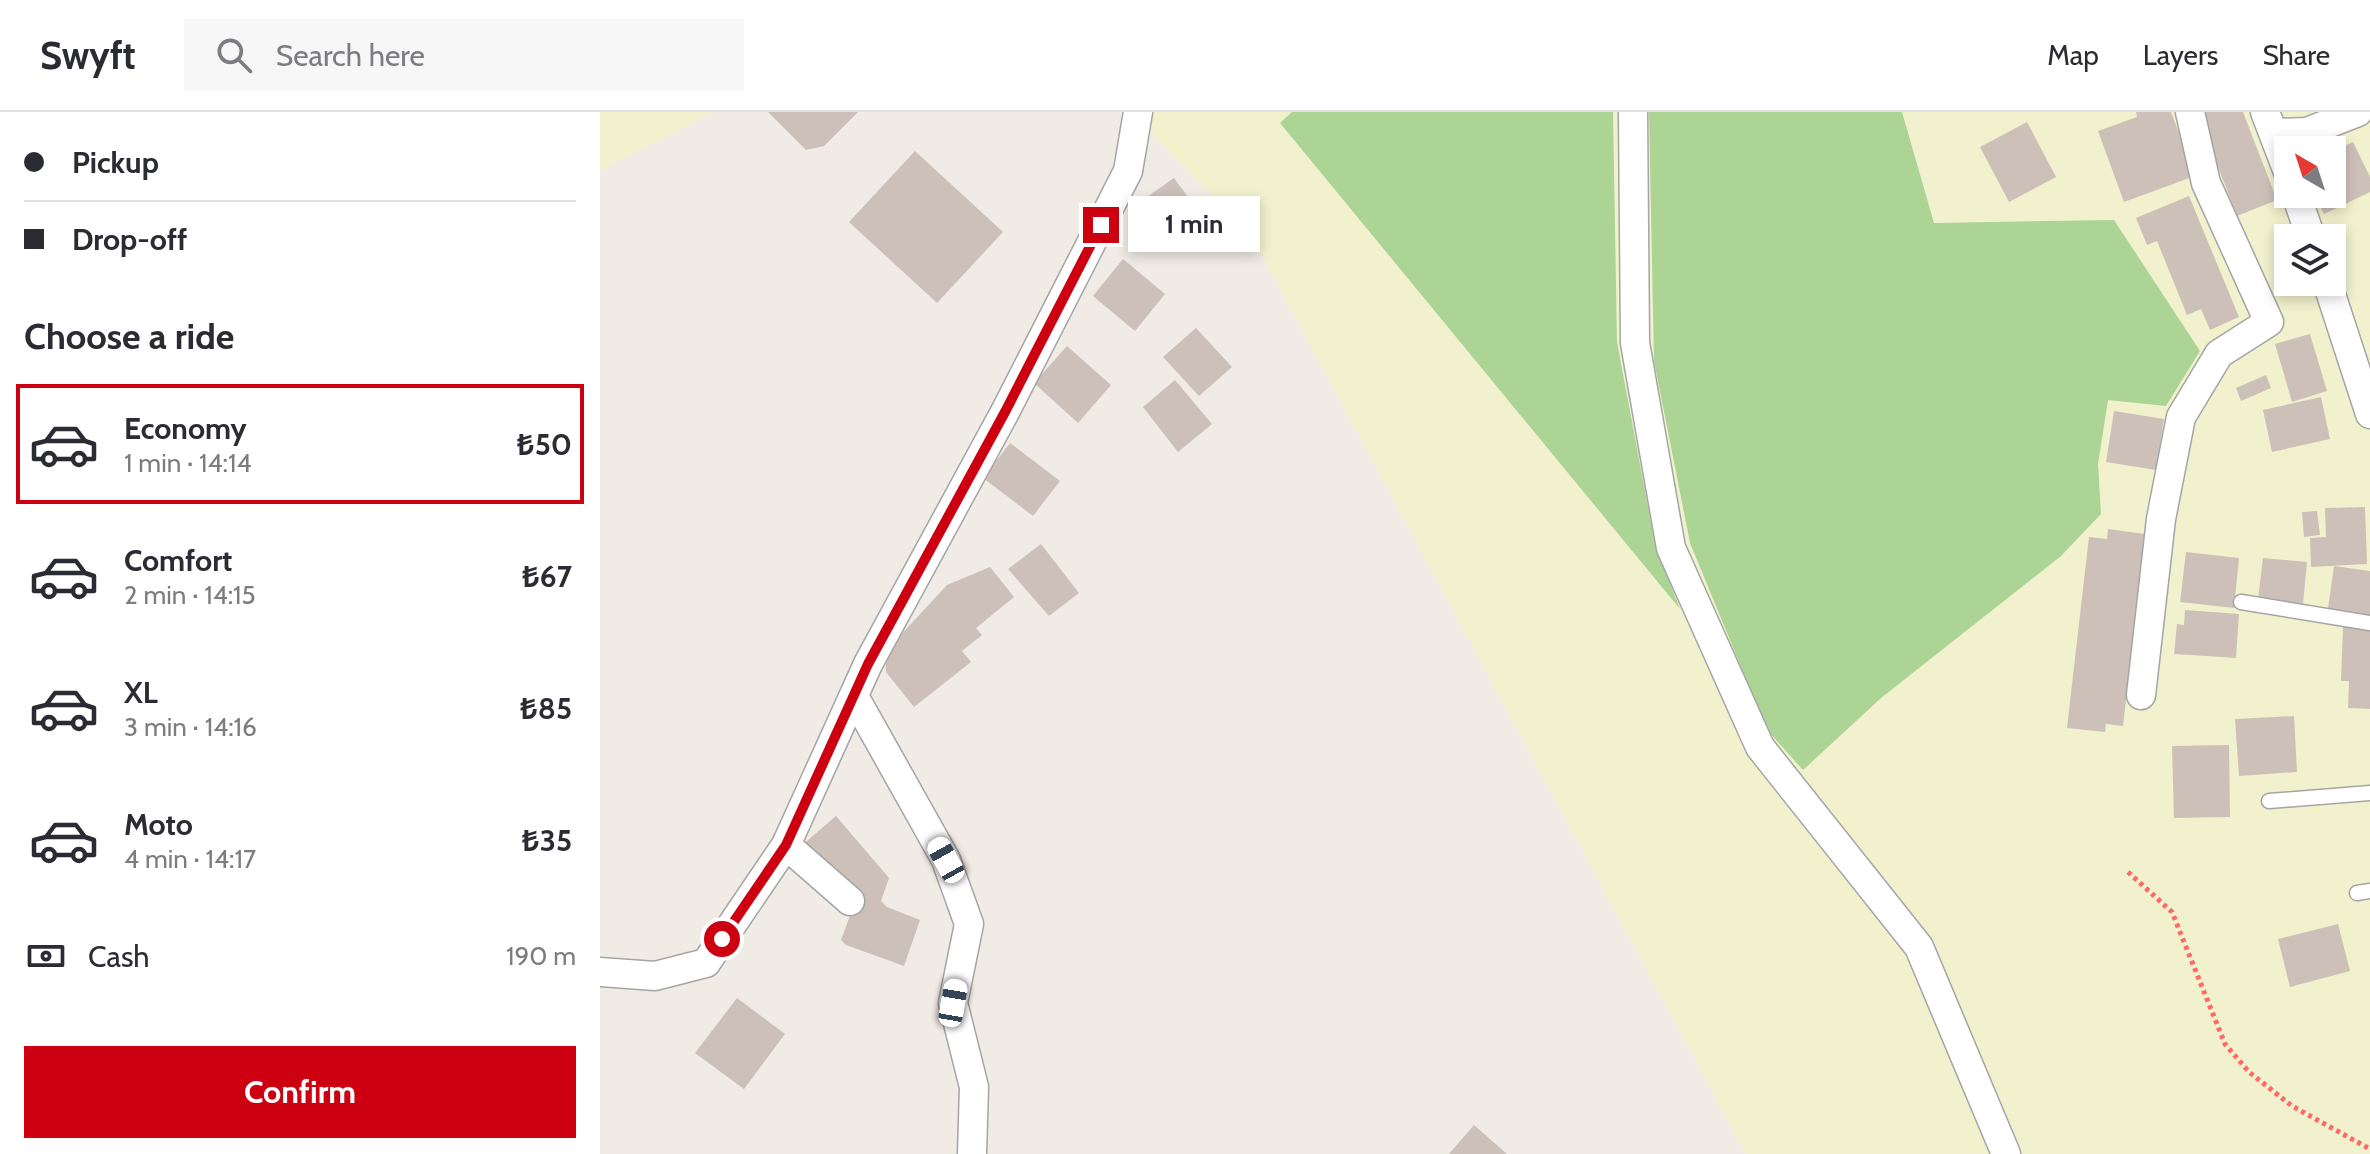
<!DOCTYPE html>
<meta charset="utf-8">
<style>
body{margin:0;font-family:Cabin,sans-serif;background:#f7f7f7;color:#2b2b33;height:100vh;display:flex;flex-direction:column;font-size:30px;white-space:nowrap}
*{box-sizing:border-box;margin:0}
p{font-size:26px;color:#7c7c81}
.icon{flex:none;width:44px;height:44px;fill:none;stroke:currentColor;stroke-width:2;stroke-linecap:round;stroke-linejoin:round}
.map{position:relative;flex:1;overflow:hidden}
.drawer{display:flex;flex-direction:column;background:#fff;width:600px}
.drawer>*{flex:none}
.banner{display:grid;align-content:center;height:176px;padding:0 24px;background:#fff}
.needle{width:52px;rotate:321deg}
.tools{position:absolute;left:1674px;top:24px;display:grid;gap:16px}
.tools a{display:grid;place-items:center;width:72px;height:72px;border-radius:0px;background:#fff;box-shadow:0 4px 12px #0003;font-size:40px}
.end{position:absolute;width:36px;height:36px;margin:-18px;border:10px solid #cd0012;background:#fff;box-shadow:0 0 0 4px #fff}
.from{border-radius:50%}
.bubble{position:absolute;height:56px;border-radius:0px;background:#fff;box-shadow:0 4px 12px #0003;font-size:26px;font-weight:700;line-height:56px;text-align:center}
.car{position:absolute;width:24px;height:48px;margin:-24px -12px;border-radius:10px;box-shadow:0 0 6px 2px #0007;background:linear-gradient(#fff 24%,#345 0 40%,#fff 0 76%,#345 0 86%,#fff 0)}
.banner b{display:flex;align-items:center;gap:28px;height:76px;font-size:30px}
.banner b+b{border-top:2px solid #e1e1e2}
.banner i{width:20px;height:20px;background:#2b2b33}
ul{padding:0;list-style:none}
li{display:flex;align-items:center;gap:24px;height:120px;margin:0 16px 12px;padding:0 8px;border:4px solid transparent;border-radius:0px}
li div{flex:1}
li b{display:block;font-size:30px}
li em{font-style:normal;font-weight:700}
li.current{border-color:#cd0012}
li>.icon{width:72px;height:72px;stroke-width:1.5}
h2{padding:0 24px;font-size:36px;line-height:96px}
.pay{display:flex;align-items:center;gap:20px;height:88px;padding:0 24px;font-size:30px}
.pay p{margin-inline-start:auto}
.button{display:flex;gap:16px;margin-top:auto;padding:16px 24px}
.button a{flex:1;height:92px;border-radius:0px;background:#cd0012;color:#fff;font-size:32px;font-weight:700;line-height:92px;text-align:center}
header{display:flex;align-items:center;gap:48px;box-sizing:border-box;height:112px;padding:0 40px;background:#fff;border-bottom:2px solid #e1e1e2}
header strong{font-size:38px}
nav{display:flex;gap:44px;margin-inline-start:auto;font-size:28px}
.search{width:560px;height:72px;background:#f7f7f7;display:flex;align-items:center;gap:20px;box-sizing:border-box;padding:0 28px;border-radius:0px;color:#7c7c81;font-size:30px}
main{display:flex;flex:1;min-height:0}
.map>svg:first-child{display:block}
.farmland{fill:#f1f1cd;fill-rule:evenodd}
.forest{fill:#acd494}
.building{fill:#cdc0b9}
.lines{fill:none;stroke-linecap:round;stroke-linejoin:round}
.service-casing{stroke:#a5a5a5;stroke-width:17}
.minor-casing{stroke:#a5a5a5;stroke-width:31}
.path{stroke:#ff6866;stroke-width:5;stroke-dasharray:4 4;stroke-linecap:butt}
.service{stroke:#fff;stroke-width:14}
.minor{stroke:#fff;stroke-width:28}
.route{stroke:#cd0012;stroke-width:10}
</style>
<header>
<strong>Swyft</strong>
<div class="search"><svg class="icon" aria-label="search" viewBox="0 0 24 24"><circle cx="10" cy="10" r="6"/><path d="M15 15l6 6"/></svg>Search here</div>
<nav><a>Map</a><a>Layers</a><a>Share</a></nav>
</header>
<main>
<section class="drawer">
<div class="banner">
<b><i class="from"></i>Pickup</b>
<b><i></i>Drop-off</b>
</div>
<h2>Choose a ride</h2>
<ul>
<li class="current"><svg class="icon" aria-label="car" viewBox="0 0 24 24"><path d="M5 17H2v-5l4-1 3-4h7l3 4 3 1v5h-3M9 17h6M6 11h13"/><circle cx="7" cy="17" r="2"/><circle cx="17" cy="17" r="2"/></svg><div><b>Economy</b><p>1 min · 14:14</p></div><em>₺50</em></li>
<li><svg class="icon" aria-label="car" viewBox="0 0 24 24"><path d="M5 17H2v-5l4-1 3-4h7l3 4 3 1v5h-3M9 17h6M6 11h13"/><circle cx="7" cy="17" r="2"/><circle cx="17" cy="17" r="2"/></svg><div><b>Comfort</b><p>2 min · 14:15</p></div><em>₺67</em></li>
<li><svg class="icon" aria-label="car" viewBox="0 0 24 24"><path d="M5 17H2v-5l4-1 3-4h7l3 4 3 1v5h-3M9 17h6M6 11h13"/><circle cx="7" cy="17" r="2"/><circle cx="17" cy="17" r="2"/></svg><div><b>XL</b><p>3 min · 14:16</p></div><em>₺85</em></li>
<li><svg class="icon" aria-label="car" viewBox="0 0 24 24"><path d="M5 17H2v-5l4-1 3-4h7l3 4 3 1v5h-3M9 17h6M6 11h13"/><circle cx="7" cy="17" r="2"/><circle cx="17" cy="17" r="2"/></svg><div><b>Moto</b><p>4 min · 14:17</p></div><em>₺35</em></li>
</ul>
<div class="pay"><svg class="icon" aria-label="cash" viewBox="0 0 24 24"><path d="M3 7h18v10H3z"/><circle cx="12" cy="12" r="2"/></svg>Cash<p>190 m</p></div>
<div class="button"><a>Confirm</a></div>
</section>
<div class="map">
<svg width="1770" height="1042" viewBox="0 0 1770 1042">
<rect width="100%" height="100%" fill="#f0ebe4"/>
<!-- farmland -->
<g class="farmland">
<path d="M0,0h112l-112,59z"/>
<path d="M530,0h1240v1042h-624l-496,-921zM1688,38h44v44h-44zM1688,126h44v44h-44z"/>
</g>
<!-- forest -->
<g class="forest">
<path d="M692,0h321l4,230 38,202 25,65 -400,-486z"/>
<path d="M1049,0h253l32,111 180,-3 86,131 -34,55 -58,-6 -10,64 3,50 -40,42 -180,142 -78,72 -36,-40 -77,-187 -36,-182z"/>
</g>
<!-- building -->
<g class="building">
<path d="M168,0h90l-34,34 -18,4z"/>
<path d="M1536,0h35l24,64 -71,26 -26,-71 39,-14z"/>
<path d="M1597,0h46l34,88 -40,16z"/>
<path d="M1427,10l29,55 -47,25 -29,-55z"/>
<path d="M1753,30l17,35v15l-46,22 -10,-20h18v-42z"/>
<path d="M315,39l88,81 -66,71 -88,-81z"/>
<path d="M574,66l22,30 -45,31 -21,-30z"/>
<path d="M1589,84l50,121 -29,13 -9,-21 -14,6 -30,-74 -10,4 -11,-27z"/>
<path d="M523,147l42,35 -30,37 -42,-35z"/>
<path d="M596,216l36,39 -33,29 -36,-39z"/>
<path d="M1710,222l17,57 -35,11 -17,-58z"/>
<path d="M467,234l44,39 -33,38 -44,-40z"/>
<path d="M1666,263l5,13 -30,13 -5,-13z"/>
<path d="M575,268l37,44 -34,28 -35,-45z"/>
<path d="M1721,285l9,42 -58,13 -9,-42z"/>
<path d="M1514,299l50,8 -8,51 -50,-8z"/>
<path d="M410,331l50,38 -27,35 -50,-38z"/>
<path d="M1765,395l2,57 -56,3 -1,-29 16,-1 -1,-29z"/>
<path d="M1717,399l3,24 -16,2 -2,-25z"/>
<path d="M1508,417l37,5 -22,192 -17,-2 -1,8 -38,-4 22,-191 18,2z"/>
<path d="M441,432l38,49 -30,23 -41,-47z"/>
<path d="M1586,440l53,6 -5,50 -54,-6z"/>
<path d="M1663,446l44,4 -4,42 -45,-5z"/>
<path d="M1734,454l36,5v50l-43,-6z"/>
<path d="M390,455l24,30 -38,31 6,7 -20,16 9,11 -57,45 -28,-35v-21l61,-66z"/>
<path d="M1585,498l54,4 -3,44 -62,-4 3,-30 7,1z"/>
<path d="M1743,515h27v82l-22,-1 1,-27h-8z"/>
<path d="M1694,604l3,56 -58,4 -4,-57z"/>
<path d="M1629,633l1,72 -56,1 -2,-72z"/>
<path d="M236,704l53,62 -8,23 6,6 33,13 -16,46 -58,-21 -5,-5 19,-51 -32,-11 -28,-31z"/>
<path d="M1738,812l12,47 -60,16 -12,-48z"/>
<path d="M137,886l48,36 -41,55 -49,-36z"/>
<path d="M874,1013l33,29h-58z"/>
</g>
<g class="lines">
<defs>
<g id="service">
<path d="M1641,490l129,21"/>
<path d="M1669,689l101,-8"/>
<path d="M1757,781l13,-2"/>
</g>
<g id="minor">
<path d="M1033,0l2,231 36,205 89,199 159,200 87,207"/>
<path d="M1665,0l23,60"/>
<path d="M1674,21l33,-1 51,-20"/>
<path d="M1696,82l15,44"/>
<path d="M1727,170l43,132"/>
<path d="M1541,583l20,-176 20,-102 38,-63 50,-32 -63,-139 -16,-71"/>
<path d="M254,584l92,164 23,64 -16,79 21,84 -2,67"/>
<path d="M250,789l-64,-56 82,-181 137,-252 123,-241 10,-59"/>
<path d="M0,860l55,4 51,-13 80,-118"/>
</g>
</defs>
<!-- service casing -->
<use href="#service" class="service-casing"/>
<!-- minor casing -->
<use href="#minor" class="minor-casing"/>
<!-- path -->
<path class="path" d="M1528,760l44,40 53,132 24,28 43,34 78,43"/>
<!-- service -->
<use href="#service" class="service"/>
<!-- minor -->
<use href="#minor" class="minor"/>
</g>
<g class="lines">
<!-- route -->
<path class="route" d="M122,827l64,-94 82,-181 137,-252 96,-187"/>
</g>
</svg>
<div class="tools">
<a><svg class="needle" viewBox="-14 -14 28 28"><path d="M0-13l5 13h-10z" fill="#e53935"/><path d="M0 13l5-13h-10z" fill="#7c7c81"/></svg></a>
<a><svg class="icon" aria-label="layers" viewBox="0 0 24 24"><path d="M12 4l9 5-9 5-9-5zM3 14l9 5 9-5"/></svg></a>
</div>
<i class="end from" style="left:122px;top:827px"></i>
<i class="end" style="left:501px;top:113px"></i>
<div class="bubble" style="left:528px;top:84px;width:132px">1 min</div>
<i class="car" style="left:346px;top:748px;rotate:331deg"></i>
<i class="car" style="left:353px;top:891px;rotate:10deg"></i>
</div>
</main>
